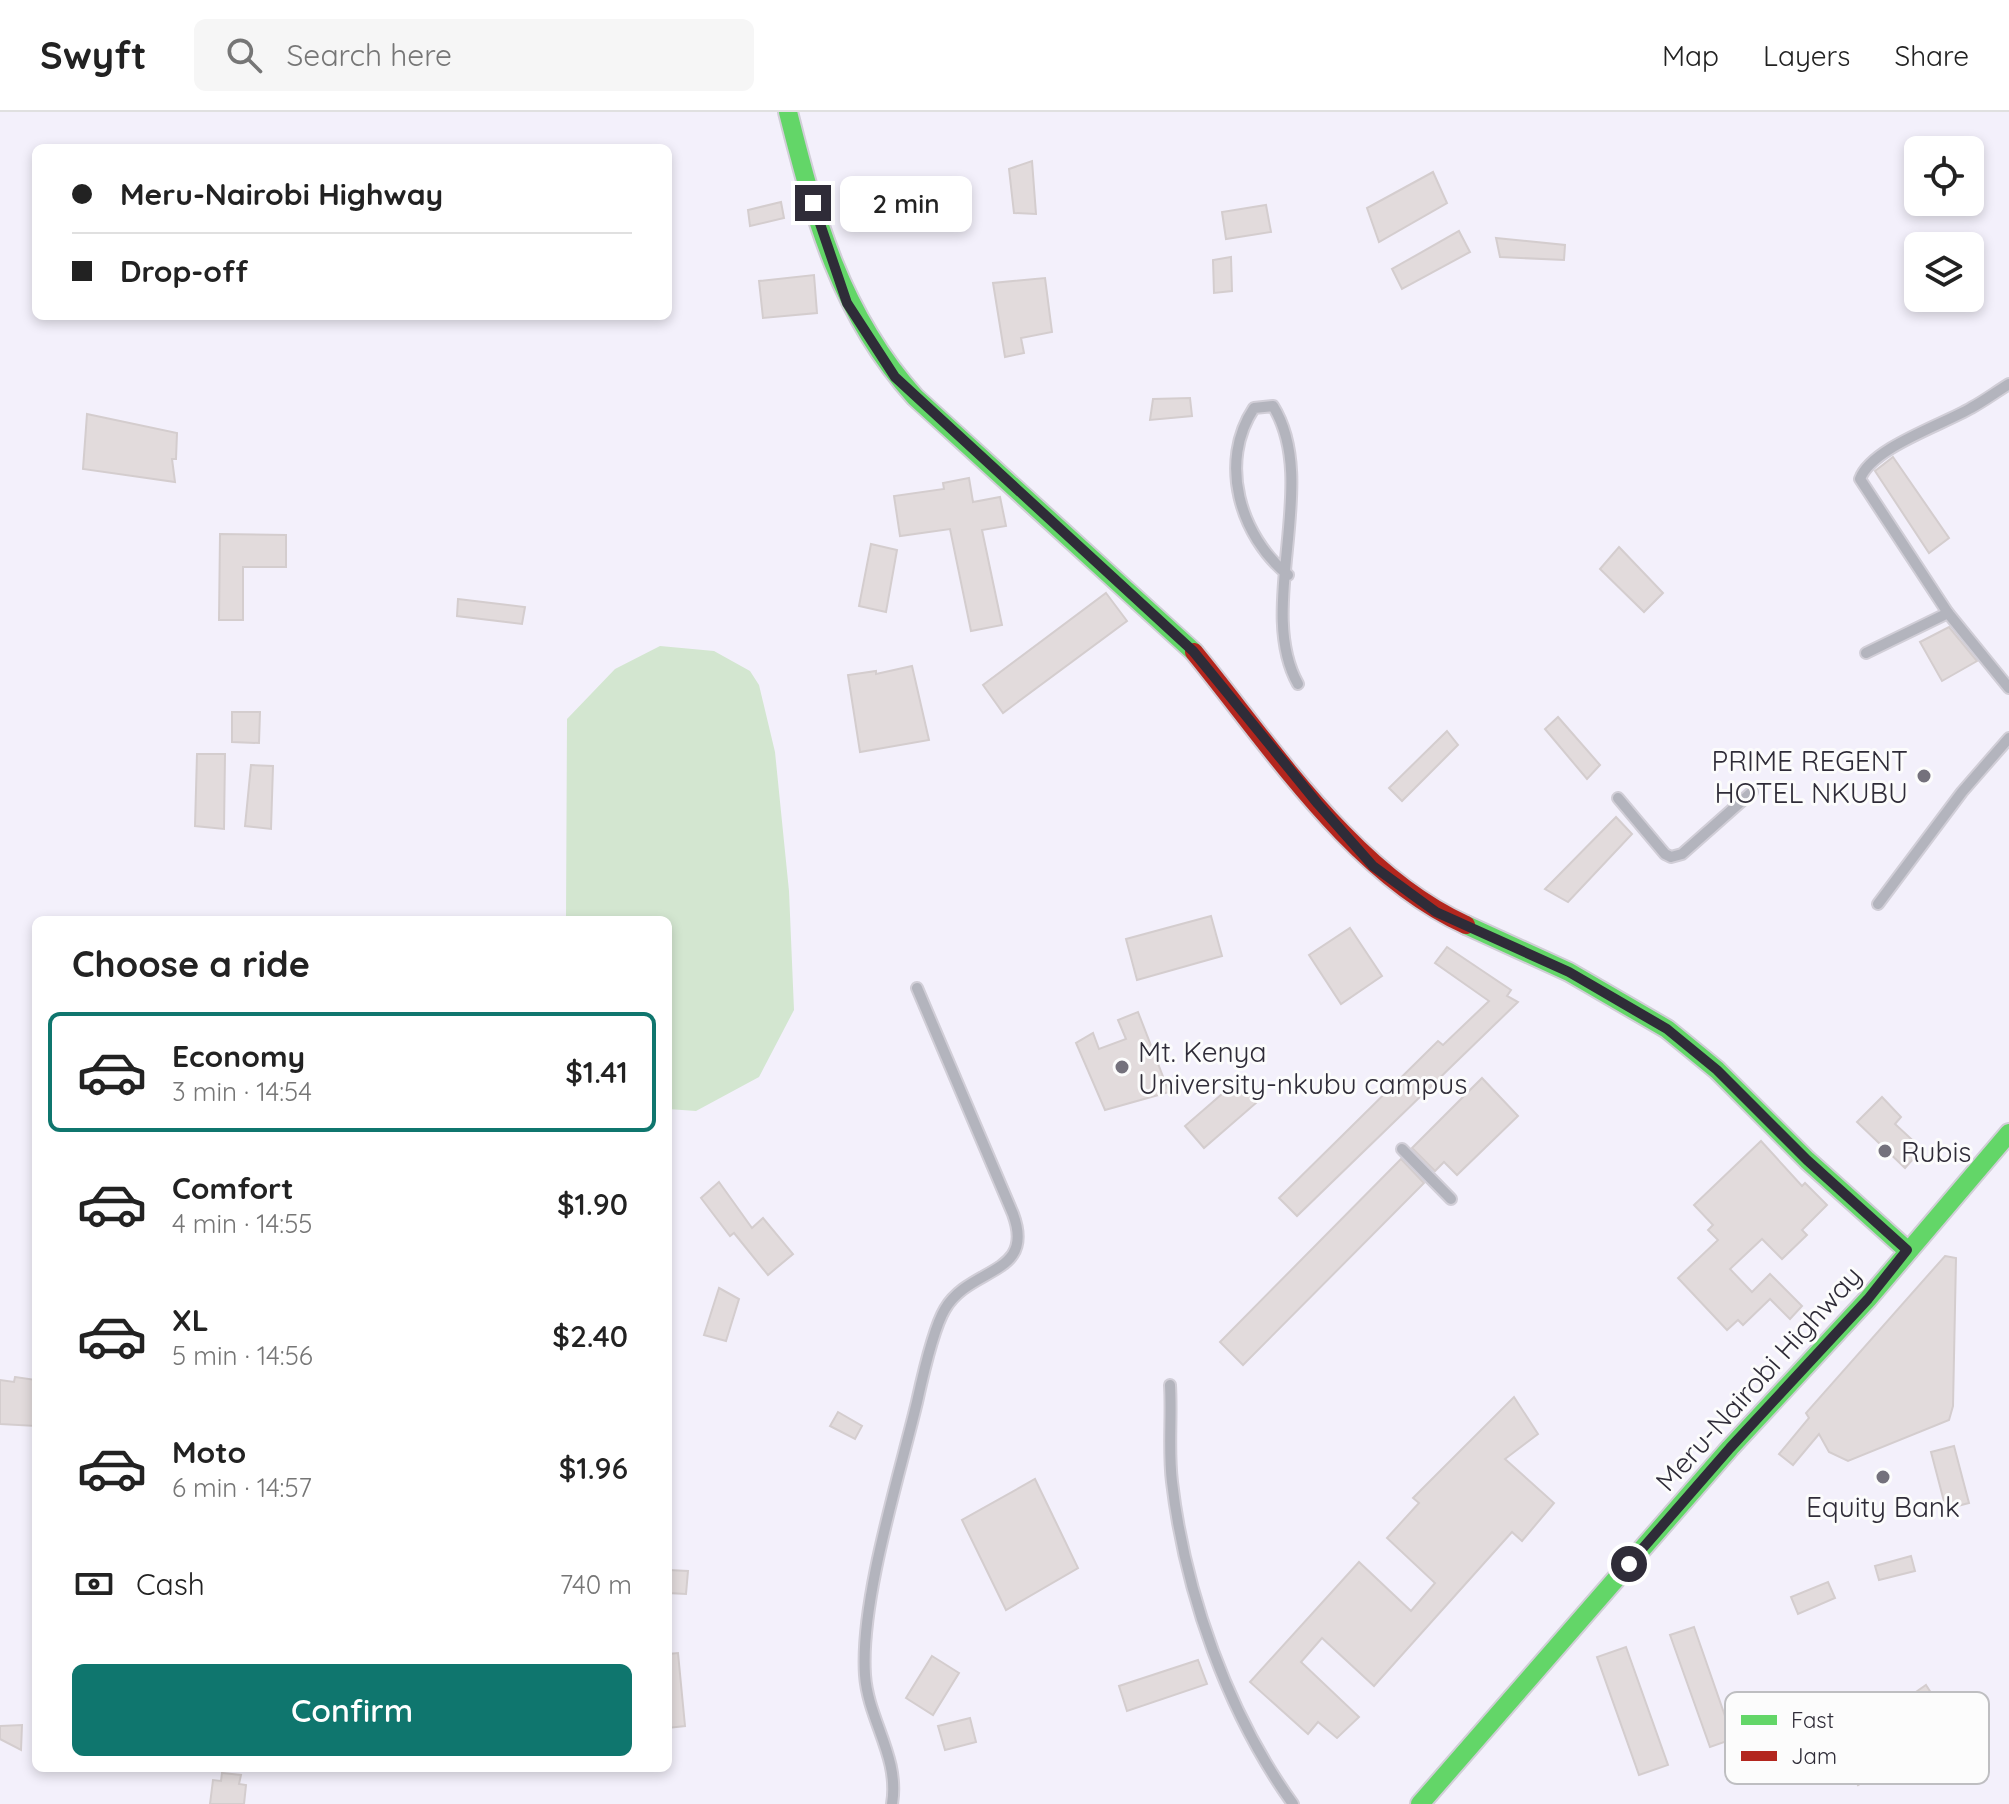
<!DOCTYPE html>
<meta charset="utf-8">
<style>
body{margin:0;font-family:Quicksand,sans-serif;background:#f6f6f6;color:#222;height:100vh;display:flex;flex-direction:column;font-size:30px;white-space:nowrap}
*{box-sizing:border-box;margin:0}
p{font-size:26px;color:#767676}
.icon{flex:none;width:44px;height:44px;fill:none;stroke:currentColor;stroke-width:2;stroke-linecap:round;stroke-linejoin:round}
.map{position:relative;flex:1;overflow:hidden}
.details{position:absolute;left:32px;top:804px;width:640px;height:856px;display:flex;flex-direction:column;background:#fff;border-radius:12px;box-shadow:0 4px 12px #0003}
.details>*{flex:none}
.guide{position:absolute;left:32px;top:32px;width:640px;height:176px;border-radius:12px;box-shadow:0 4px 12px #0003;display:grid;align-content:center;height:176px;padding:0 40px;background:#fff}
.tools{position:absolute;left:1904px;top:24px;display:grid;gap:16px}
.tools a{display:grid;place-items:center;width:80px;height:80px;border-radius:12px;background:#fff;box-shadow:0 4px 12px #0003;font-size:40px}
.end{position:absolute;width:36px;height:36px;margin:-18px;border:10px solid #2f2c38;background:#fff;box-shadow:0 0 0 4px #fff}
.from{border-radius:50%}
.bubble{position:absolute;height:56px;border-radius:12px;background:#fff;box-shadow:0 4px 12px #0003;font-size:26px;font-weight:600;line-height:56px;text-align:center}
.guide b{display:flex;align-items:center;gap:28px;height:76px;font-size:30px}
.guide b+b{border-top:2px solid #e0e0e0}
.guide i{width:20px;height:20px;background:#222}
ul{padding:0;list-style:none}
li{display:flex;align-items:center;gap:24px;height:120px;margin:0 16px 12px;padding:0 24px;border:4px solid transparent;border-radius:12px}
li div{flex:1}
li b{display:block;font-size:30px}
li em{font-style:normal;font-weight:600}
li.active{border-color:#0f766e}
li>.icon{width:72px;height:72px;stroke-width:1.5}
h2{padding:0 40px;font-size:36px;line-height:96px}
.pay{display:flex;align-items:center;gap:20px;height:88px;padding:0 40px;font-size:30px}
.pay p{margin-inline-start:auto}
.cta{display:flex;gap:16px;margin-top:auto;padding:16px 40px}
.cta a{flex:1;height:92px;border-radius:12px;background:#0f766e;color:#fff;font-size:32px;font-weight:600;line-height:92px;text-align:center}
header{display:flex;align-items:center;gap:48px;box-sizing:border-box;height:112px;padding:0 40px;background:#fff;border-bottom:2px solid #e0e0e0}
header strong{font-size:38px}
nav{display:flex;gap:44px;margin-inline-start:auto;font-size:28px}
.search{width:560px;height:72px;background:#f6f6f6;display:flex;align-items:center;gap:20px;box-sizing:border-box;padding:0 28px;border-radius:12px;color:#767676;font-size:30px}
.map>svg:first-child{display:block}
.green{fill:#d3e6d0}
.building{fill:#e2dbdc;stroke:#d4cdce;stroke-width:2}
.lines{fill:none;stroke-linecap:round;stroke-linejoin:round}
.lane-casing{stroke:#d1ced7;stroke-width:14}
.fast-casing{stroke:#d1ced7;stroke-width:22}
.jam-casing{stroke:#d1ced7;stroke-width:22}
.lane{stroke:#b3b4bd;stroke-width:10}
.fast{stroke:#63d668;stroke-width:18}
.jam{stroke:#b3261e;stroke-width:18}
.route{stroke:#2f2c38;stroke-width:10}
.poi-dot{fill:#74717c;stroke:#fcfcfc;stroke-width:3}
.labels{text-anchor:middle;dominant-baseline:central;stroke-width:6;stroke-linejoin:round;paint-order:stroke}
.poi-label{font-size:28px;fill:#2f2c38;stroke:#fcfcfc;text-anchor:start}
.street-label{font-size:28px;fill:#2f2c38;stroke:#fcfcfc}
.key{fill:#fcfcfc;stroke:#bebec1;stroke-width:2}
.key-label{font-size:22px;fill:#2f2c38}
</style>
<header>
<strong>Swyft</strong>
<div class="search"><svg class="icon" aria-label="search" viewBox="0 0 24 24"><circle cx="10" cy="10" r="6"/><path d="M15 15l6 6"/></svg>Search here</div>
<nav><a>Map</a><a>Layers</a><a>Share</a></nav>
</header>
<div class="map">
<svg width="2009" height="1692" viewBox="0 0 2009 1692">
<rect width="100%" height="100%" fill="#f3f0fb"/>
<!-- green -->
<path class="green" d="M660,534l54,5 36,20 9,14 16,67 14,139 5,119 -35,67 -63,34 -28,-2v-189h-102l1,-201 48,-50z"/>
<!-- building -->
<g class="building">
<path d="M1032,49l4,53 -22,-1 -5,-44z"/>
<path d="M1433,60l14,31 -68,39 -12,-34z"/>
<path d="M781,90l3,16 -34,8 -2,-16z"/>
<path d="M1266,93l5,27 -45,7 -4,-27z"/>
<path d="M1459,119l11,21 -68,37 -10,-20z"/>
<path d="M1496,126l69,7 -1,15 -64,-3z"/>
<path d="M1231,145l1,34 -18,2 -1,-33z"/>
<path d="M814,163l3,38 -54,5 -4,-37z"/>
<path d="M1045,166l7,54 -31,6 3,15 -19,4 -12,-74z"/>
<path d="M1190,286l2,18 -42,4 3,-21z"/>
<path d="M87,302l90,19 -1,26h-4l3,23 -92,-13z"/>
<path d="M1893,345l56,81 -20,15 -54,-82z"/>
<path d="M969,366l4,24 27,-5 6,29 -24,4 20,95 -31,6 -21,-102 -50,7 -6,-40 50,-7 -1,-6z"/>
<path d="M220,422l66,1v32h-43v53h-24z"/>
<path d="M871,432l26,6 -11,62 -27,-6z"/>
<path d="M1619,435l44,46 -19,19 -44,-43z"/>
<path d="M1106,481l21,28 -124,92 -20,-28z"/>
<path d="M458,487l67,8 -3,17 -65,-8z"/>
<path d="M1949,515l28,34 -35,20 -22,-39z"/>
<path d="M912,554l17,74 -69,12 -12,-77 28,-4v3z"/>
<path d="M232,600h28l-1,31 -27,-1z"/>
<path d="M1558,605l42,48 -13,14 -42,-50z"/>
<path d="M1447,619l11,14 -56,56 -13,-13z"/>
<path d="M197,642h28l-1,75 -29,-3z"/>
<path d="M251,653l22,1 -2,63 -26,-3z"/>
<path d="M1616,705l16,17 -64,68 -23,-13z"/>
<path d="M1211,804l11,40 -85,24 -11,-41z"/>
<path d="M1350,816l32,48 -41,28 -32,-49z"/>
<path d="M1447,835l64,43 -4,6 11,6 -221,214 -18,-18 159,-157 5,4 46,-44 -54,-38z"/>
<path d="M1138,900l31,80 -64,18 -29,-67 17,-10 6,16 27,-10 -8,-19z"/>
<path d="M1482,966l36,38 -61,59 -13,-13 -9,9 -23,-23z"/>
<path d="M1237,969l19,22 -52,45 -19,-22z"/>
<path d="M1882,985l19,20 -6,7 27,25 -17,19 -48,-46z"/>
<path d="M1761,1029l41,45 3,-3 22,22 -25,25 5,5 -25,24 -20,-20 -32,30 22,23 18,-18 32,32 -12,13 -20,-20 -27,26 -5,-5 -11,10 -49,-52 40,-38 -10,-10 5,-5 -19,-20z"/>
<path d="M1401,1047l23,24 -181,182 -23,-23z"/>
<path d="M719,1070l33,46 11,-10 30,36 -25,21 -34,-42 -4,3 -29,-38z"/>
<path d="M1945,1144l11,2 -3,148 -4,14 -101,41 -19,-9 -10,-18 -26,31 -14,-11 30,-36 -3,-5z"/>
<path d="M719,1176l20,11 -13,42 -22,-6z"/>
<path d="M15,1265l21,3v46l-36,-2v-44l14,2z"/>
<path d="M1514,1285l24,37 -33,25 49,44 -32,38 -10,-9 -138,154 -52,-48 -21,24 58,55 -22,21 -19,-16 -10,12 -58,-52 109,-120 52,49 24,-28 -48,-45 32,-35 -6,-5z"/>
<path d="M838,1300l24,14 -7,13 -25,-13z"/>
<path d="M1954,1334l15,57 -23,6 -15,-57z"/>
<path d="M1035,1367l43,89 -72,42 -44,-90z"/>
<path d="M1911,1444l4,15 -36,9 -4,-14z"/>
<path d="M668,1458l20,1 -2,23 -18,-1z"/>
<path d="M1828,1470l7,16 -37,16 -7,-17z"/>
<path d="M1694,1515l39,112 -23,8 -40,-112z"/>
<path d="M1626,1535l42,118 -29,10 -42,-118z"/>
<path d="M678,1541l7,73 -17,2v-74z"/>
<path d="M932,1544l27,17 -26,42 -27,-17z"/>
<path d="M1198,1548l9,24 -80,27 -8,-25z"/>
<path d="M1926,1573l23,36 -46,31 -21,-33 33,-21 -2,-4z"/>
<path d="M970,1606l6,24 -31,8 -7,-24z"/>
<path d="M22,1613l-1,25 -21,-11v-13z"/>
<path d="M1856,1618l23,43 -21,12 -23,-43z"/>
<path d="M222,1661l19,2 -2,9 7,1 -2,19h-34l3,-24 8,1z"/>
</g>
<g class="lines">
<defs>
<g id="lane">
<path d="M2009,272c-13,8 -25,17 -38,24 -29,17 -100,40 -111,71l88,134 61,75"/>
<path d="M1288,463c-48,-39 -70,-113 -34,-167l19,-2c48,77 -18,202 25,278"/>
<path d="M1866,541l82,-40"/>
<path d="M1618,686l47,56 6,3 11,-3 70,-62"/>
<path d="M1878,792l84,-112 47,-54"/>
<path d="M1402,1037l49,50"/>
<path d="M1170,1273c2,33 -2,64 2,97 13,111 56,232 121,322"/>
<path d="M892,1692c8,-47 -24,-84 -27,-129 -5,-74 34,-198 52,-273 5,-23 17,-75 28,-93 25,-43 91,-33 68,-95l-96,-226"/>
</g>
<g id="fast">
<path d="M788,0c27,107 52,201 127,285l279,255"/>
<path d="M1466,813l103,47 98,57 50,41 90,90 100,90"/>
<path d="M1420,1692l310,-356 138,-149 141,-166"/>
</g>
<path id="jam" d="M1194,540c77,94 159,222 272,273"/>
</defs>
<!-- lane casing -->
<use href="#lane" class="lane-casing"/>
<!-- fast casing -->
<use href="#fast" class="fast-casing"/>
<!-- jam casing -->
<use href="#jam" class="jam-casing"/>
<!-- lane -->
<use href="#lane" class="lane"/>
<!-- fast -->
<use href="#fast" class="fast"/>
<!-- jam -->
<use href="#jam" class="jam"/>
</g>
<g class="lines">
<!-- route -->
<path class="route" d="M813,91l34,100 48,74 298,274 125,153 55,62 63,46 133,60 98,57 50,41 90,90 100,90 -39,49 -138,149 -101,116"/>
</g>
<!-- markers -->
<g class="poi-dot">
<circle cx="1924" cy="664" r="8"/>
<circle cx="1122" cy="955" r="8"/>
<circle cx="1885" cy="1039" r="8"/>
<circle cx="1883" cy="1365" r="8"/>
</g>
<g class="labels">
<!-- poi labels -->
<g class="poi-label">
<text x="1908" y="648" text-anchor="end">PRIME REGENT<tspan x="1908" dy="32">HOTEL NKUBU</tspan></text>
<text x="1138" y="939">Mt. Kenya<tspan x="1138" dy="32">University-nkubu campus</tspan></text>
<text x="1901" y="1039">Rubis</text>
<text x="1883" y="1394" text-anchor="middle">Equity Bank</text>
</g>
<!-- street labels -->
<g class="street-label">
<text transform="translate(1758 1266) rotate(-48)">Meru-Nairobi Highway</text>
</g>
</g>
<!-- legend -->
<rect x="1725" y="1580" width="264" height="92" rx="12" class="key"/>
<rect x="1741" y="1603" width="36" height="10" fill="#63d668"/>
<rect x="1741" y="1639" width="36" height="10" fill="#b3261e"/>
<g class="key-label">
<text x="1791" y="1616">Fast</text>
<text x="1791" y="1652">Jam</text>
</g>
</svg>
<div class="tools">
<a><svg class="icon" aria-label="locate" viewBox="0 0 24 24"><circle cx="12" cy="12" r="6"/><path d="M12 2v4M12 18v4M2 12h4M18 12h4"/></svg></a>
<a><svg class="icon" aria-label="layers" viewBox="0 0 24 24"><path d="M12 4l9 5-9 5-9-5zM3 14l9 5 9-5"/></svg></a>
</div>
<i class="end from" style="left:1629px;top:1452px"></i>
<i class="end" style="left:813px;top:91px"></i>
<div class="bubble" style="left:840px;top:64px;width:132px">2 min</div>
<div class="guide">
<b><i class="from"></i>Meru-Nairobi Highway</b>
<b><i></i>Drop-off</b>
</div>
<section class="details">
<h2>Choose a ride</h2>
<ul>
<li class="active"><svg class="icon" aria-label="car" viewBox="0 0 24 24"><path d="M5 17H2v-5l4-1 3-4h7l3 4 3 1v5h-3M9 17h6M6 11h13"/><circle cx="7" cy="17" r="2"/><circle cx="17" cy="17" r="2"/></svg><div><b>Economy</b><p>3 min · 14:54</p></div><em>$1.41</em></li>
<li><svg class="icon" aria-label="car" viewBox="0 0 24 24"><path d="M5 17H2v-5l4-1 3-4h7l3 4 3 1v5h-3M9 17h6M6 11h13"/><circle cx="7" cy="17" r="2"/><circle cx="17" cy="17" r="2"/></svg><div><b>Comfort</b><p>4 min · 14:55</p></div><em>$1.90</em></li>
<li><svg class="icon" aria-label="car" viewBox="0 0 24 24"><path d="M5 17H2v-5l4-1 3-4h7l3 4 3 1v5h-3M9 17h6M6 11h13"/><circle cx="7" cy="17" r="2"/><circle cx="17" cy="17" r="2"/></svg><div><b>XL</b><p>5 min · 14:56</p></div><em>$2.40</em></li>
<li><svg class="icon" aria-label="car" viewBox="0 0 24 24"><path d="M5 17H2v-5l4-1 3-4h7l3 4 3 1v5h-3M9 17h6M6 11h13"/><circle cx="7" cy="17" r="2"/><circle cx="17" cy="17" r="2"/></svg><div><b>Moto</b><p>6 min · 14:57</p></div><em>$1.96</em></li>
</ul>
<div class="pay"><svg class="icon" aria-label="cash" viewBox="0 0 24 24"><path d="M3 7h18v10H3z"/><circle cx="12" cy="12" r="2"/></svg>Cash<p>740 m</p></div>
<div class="cta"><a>Confirm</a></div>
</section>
</div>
